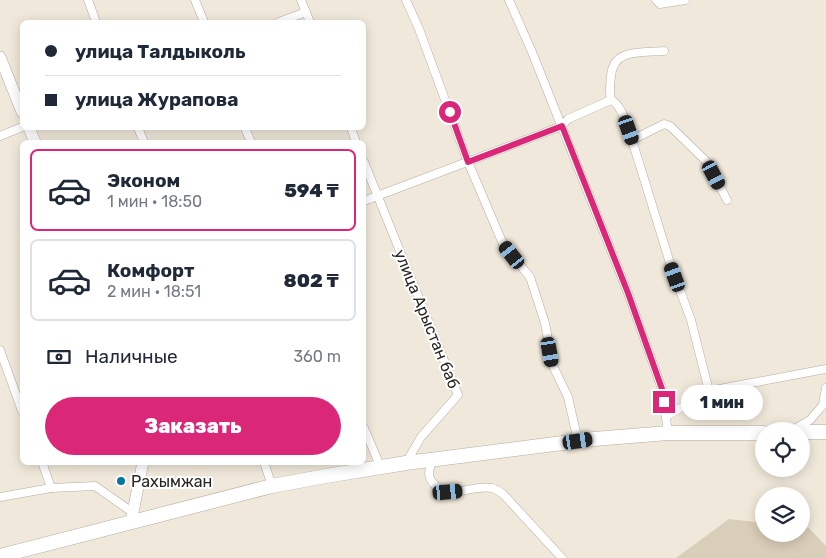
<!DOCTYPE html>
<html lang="ru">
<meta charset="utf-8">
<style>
body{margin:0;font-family:Rubik,sans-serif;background:#f2f2f3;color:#1f2937;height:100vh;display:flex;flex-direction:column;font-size:19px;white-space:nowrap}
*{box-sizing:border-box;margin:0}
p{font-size:16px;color:#747a83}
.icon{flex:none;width:28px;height:28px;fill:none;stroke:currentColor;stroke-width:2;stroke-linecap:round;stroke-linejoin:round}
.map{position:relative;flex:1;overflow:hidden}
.drawer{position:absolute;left:20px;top:140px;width:346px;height:325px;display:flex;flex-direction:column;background:#fff;border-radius:8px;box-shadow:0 2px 12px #0003}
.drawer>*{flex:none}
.banner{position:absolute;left:20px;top:20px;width:346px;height:110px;border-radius:8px;box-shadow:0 2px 12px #0003;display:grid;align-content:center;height:110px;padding:0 25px;background:#fff}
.tools{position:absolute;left:755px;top:422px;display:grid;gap:10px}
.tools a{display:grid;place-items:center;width:55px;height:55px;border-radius:50%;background:#fff;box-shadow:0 2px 12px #0003;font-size:25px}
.end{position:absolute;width:22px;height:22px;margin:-11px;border:6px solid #db2777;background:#fff;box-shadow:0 0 0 2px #fff}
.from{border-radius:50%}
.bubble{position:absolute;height:35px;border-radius:18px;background:#fff;box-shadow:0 2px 12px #0003;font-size:16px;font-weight:800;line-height:35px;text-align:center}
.car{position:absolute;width:15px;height:30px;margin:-15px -8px;border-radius:6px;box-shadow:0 0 4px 1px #0007;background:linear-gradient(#222 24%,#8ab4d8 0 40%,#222 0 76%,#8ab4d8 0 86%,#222 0)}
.banner b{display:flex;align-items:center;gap:18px;height:48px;font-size:19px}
.banner b+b{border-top:1px solid #e0e1e3}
.banner i{width:12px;height:12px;background:#1f2937}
ul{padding:9px 0 0;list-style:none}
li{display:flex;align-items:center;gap:15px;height:82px;margin:0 10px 8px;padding:0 15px;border:2px solid #e0e1e3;border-radius:8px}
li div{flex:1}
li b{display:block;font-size:19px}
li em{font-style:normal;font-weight:800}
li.on{border-color:#db2777}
li>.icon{width:45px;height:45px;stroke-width:1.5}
.pay{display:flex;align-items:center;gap:12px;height:55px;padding:0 25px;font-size:19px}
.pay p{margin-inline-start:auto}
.cta{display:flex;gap:10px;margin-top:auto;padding:10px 25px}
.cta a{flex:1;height:58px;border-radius:30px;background:#db2777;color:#fff;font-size:20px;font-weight:800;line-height:58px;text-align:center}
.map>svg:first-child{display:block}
.green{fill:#d9ceb9}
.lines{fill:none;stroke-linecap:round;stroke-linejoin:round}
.street-casing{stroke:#b4aca0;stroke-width:9}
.secondary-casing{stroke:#b4aca0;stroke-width:12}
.highway-casing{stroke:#b4aca0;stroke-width:15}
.street{stroke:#fff;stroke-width:8}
.secondary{stroke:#fff;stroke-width:11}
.highway{stroke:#fff;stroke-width:14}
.route{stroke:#db2777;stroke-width:6}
.poi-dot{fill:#0377a1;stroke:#fff;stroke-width:2}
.labels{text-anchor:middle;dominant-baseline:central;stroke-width:4;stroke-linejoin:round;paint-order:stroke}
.street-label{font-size:16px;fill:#292621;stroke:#fff}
.poi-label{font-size:16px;fill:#292621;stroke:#fff;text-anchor:start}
</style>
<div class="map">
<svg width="826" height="558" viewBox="0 0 826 558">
<rect width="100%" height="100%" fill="#f0e9db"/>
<!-- green -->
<path class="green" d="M729,519l35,4v11h37v-7l8,1 17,18v12h-150z"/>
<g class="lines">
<defs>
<g id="street">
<path d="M88,0l8,22"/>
<path d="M195,0l9,22"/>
<path d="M301,0l9,22"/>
<path d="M406,0l13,29 49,133 35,82 27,33 15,46 8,43 15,31 10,44"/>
<path d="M509,0l23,52 96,241 34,96 6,44"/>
<path d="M656,0l4,4 25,-4"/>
<path d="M279,22l27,-10"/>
<path d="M611,100c-2,-8 -1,-16 0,-24 2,-28 31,-23 53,-25"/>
<path d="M138,128l6,14"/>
<path d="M245,128l6,14"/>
<path d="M351,128l5,14"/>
<path d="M0,136l22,-9"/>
<path d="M632,140l38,123 21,57 18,71 117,-22"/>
<path d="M364,162l94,233 -37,42 -15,26"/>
<path d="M364,201l198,-75 6,-7 43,-19c11,4 17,29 21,40l32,-16 6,2 37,36 20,38"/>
<path d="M0,350l22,61"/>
<path d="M667,416l42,-25"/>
<path d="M364,428l17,40"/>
<path d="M791,431l19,-11 13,-15 3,-17"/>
<path d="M433,459c-4,10 -7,18 2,26 17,15 39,-1 57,3 4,1 8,4 11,6l59,64"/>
<path d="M42,462l9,26"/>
<path d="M264,462l8,24"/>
<path d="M0,497l51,-9 44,-2 37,26"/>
</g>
<g id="secondary">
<path d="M0,57l22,55"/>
<path d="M29,128l6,14"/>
<path d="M131,522l12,-60"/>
</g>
<g id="highway">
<path d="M801,432h25"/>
<path d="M0,556l272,-70 54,-10 80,-13 188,-24 74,-6h96"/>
</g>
</defs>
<!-- street casing -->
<use href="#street" class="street-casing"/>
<!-- secondary casing -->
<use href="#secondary" class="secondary-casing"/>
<!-- highway casing -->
<use href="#highway" class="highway-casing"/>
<!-- street -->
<use href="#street" class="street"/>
<!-- secondary -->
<use href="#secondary" class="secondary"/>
<!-- highway -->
<use href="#highway" class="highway"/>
</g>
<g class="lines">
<!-- route -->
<path class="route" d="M450,112l18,50 94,-36 66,167 34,96 2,13"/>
</g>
<!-- markers -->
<circle class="poi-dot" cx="121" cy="481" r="5"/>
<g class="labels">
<!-- street labels -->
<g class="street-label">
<text transform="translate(427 319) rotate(68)">улица Арыстан баб</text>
</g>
<!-- poi labels -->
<g class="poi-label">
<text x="131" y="481">Рахымжан</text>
</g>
</g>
</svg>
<div class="tools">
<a><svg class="icon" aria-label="locate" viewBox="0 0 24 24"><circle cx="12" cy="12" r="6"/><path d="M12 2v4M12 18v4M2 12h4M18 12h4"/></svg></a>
<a><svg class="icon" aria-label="layers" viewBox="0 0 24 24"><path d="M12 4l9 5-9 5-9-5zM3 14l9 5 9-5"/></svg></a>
</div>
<i class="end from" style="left:450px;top:112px"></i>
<i class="end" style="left:664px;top:402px"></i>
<div class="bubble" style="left:681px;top:385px;width:82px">1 мин</div>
<i class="car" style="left:629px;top:130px;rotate:161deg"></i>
<i class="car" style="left:714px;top:175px;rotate:152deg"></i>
<i class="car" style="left:512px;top:255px;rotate:322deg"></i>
<i class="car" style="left:675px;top:277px;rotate:340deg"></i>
<i class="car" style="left:550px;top:352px;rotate:170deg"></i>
<i class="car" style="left:578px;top:441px;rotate:81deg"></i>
<i class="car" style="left:448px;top:492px;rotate:85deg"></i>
<div class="banner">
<b><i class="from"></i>улица Талдыколь</b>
<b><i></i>улица Журапова</b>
</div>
<section class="drawer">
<ul>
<li class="on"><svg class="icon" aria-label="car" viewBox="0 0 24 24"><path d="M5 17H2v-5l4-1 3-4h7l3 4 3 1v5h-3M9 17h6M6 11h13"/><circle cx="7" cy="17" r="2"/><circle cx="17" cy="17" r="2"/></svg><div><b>Эконом</b><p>1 мин · 18:50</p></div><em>594 ₸</em></li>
<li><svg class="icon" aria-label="car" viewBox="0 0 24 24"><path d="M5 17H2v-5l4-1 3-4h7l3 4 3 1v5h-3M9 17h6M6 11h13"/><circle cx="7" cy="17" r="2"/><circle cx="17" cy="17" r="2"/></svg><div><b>Комфорт</b><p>2 мин · 18:51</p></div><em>802 ₸</em></li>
</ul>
<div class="pay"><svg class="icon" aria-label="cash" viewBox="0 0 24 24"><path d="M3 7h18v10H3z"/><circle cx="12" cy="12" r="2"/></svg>Наличные<p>360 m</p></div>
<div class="cta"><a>Заказать</a></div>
</section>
</div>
